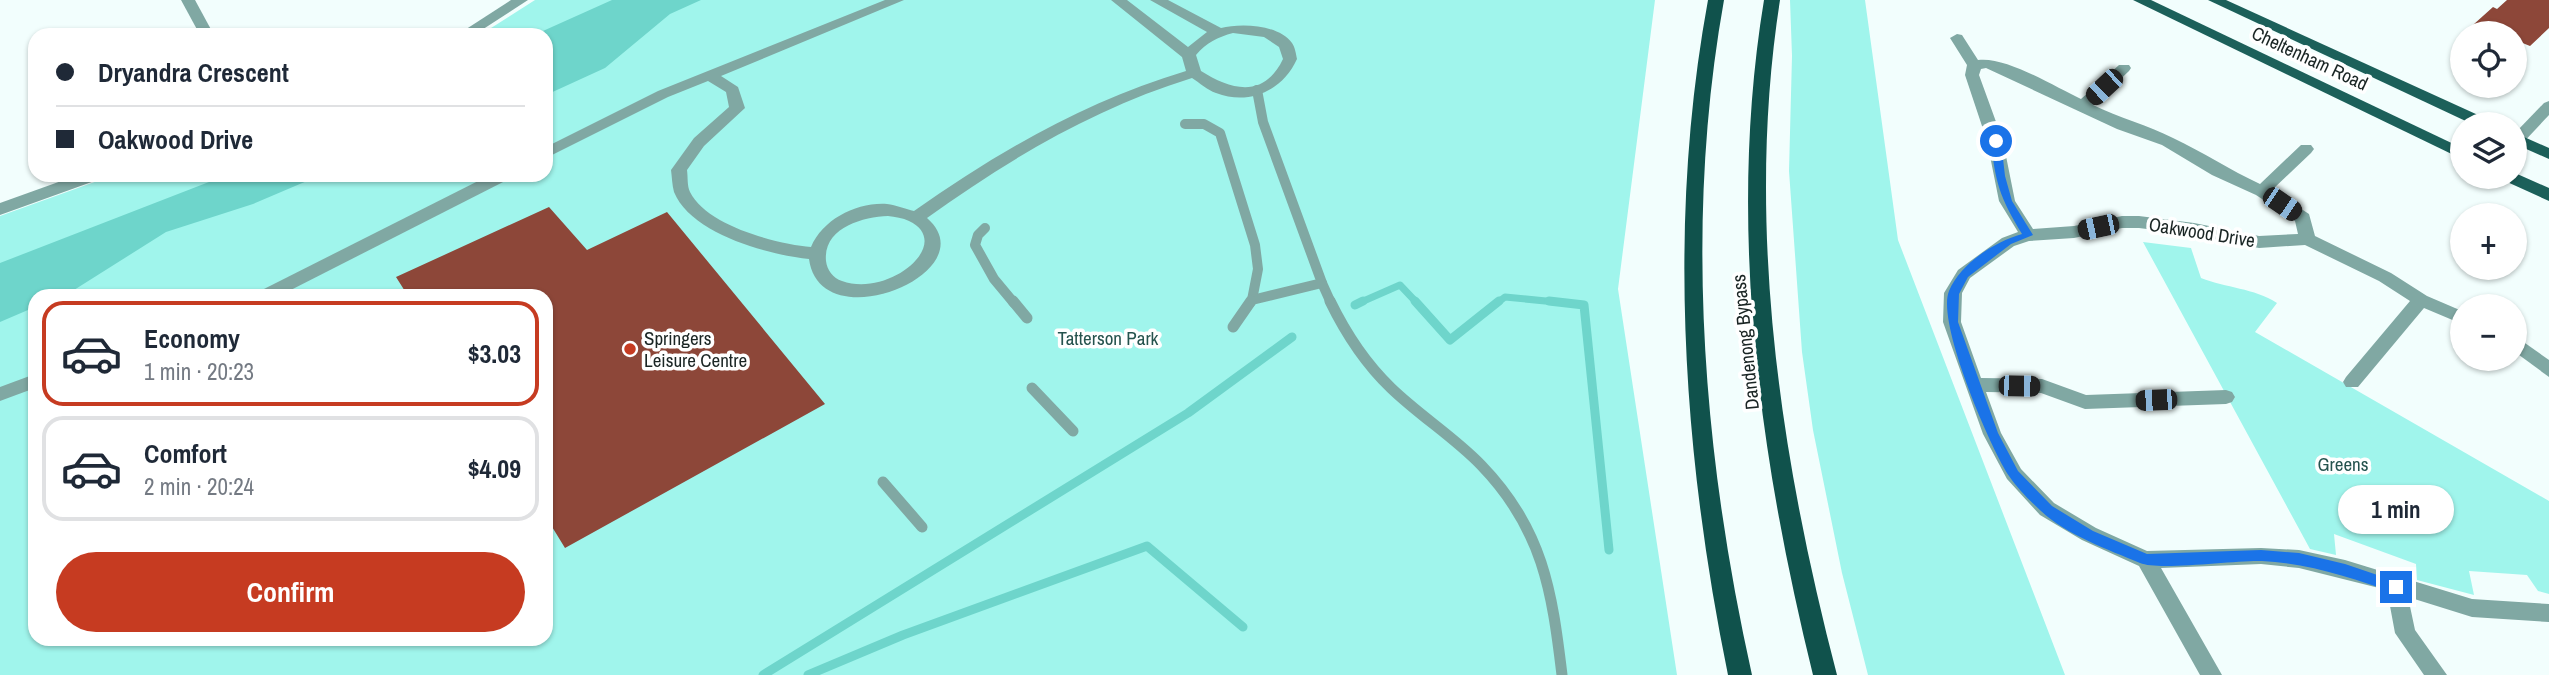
<!DOCTYPE html>
<meta charset="utf-8">
<style>
body{margin:0;font-family:"Archivo Narrow",sans-serif;background:#f6f6f7;color:#1f2937;height:100vh;display:flex;flex-direction:column;font-size:26px;white-space:nowrap}
*{box-sizing:border-box;margin:0}
p{font-size:23px;color:#747a83}
.icon{flex:none;width:38px;height:38px;fill:none;stroke:currentColor;stroke-width:2;stroke-linecap:round;stroke-linejoin:round}
.map{position:relative;flex:1;overflow:hidden}
.side{position:absolute;left:28px;top:289px;width:525px;height:357px;display:flex;flex-direction:column;background:#fff;border-radius:21px;box-shadow:0 2px 5px #0004}
.side>*{flex:none}
.top-card{position:absolute;left:28px;top:28px;width:525px;height:154px;border-radius:21px;box-shadow:0 2px 5px #0004;display:grid;align-content:center;height:154px;padding:0 28px;background:#fff}
.buttons{position:absolute;left:2450px;top:21px;display:grid;gap:14px}
.buttons a{display:grid;place-items:center;width:77px;height:77px;border-radius:50%;background:#fff;box-shadow:0 2px 5px #0004;font-size:35px}
.end{position:absolute;width:32px;height:32px;margin:-16px;border:9px solid #1a73e8;background:#fff;box-shadow:0 0 0 4px #fff}
.from{border-radius:50%}
.bubble{position:absolute;height:49px;border-radius:24px;background:#fff;box-shadow:0 2px 5px #0004;font-size:23px;font-weight:700;line-height:49px;text-align:center}
.car{position:absolute;width:21px;height:42px;margin:-21px -10px;border-radius:9px;box-shadow:0 0 5px 2px #0007;background:linear-gradient(#222 24%,#8ab4d8 0 40%,#222 0 76%,#8ab4d8 0 86%,#222 0)}
.top-card b{display:flex;align-items:center;gap:24px;height:66px;font-size:26px}
.top-card b+b{border-top:2px solid #e0e1e3}
.top-card i{width:18px;height:18px;background:#1f2937}
ul{padding:12px 0 0;list-style:none}
li{display:flex;align-items:center;gap:21px;height:105px;margin:0 14px 10px;padding:0 14px;border:4px solid #e0e1e3;border-radius:21px}
li div{flex:1}
li b{display:block;font-size:26px}
li em{font-style:normal;font-weight:700}
li.selected{border-color:#c63b21}
li>.icon{width:63px;height:63px;stroke-width:1.5}
.primary-button{display:flex;gap:14px;margin-top:auto;padding:14px 28px}
.primary-button a{flex:1;height:80px;border-radius:42px;background:#c63b21;color:#fff;font-size:28px;font-weight:700;line-height:80px;text-align:center}
.map>svg:first-child{display:block}
.green{fill:#a0f5ec;fill-rule:evenodd}
.water{fill:#6ed5cb}
.lines{fill:none;stroke-linecap:round;stroke-linejoin:round}
.stream-far1{stroke:#6ed5cb;stroke-width:7}
.stream{stroke:#6ed5cb;stroke-width:9}
.building{fill:#8d4739}
.service-far1{stroke:#80a8a3;stroke-width:10}
.service{stroke:#80a8a3;stroke-width:11}
.minor{fill:#80a8a3;fill-rule:evenodd}
.primary{fill:#1c605a;fill-rule:evenodd}
.trunk{fill:#10524c;fill-rule:evenodd}
.route{fill:#1a73e8}
.poi-dot{fill:#c63b21;stroke:#fff;stroke-width:2.5}
.labels{text-anchor:middle;dominant-baseline:central;stroke-width:7;stroke-linejoin:round;paint-order:stroke}
.street-label{font-size:19px;fill:#1a2524;stroke:#fff}
.poi-label{font-size:19px;fill:#1a2524;stroke:#fff;text-anchor:start}
.park-label{font-size:19px;fill:#25534e;stroke:#fff}
</style>
<div class="map">
<svg width="2549" height="675" viewBox="0 0 2549 675">
<rect width="100%" height="100%" fill="#f2fefd"/>
<!-- green -->
<g class="green">
<path d="M535,0h1120l-37,289 59,386h-1677v-459l114,-41h432v-140h-66zM35,296h511v343h-511z"/>
<path d="M1790,0h75l33,240 167,435h-197l-26,-102 -29,-143 -11,-78 -13,-181 3,-115z"/>
<path d="M2143,242l48,6 10,30c25,10 53,10 76,25l-22,29 294,169v93l-11,-3 -11,-16 -58,-4 5,24 -57,-15 -1,-16 -82,-30 2,21 -26,-6z"/>
</g>
<!-- water -->
<g class="water">
<path d="M612,0h89l-31,14 -65,54 -59,27v-60h-12z"/>
<path d="M227,175h94l-68,29 -87,28 -92,58 -14,6h-25v11l-35,15v-59z"/>
</g>
<g class="lines">
<!-- stream-far1 -->
<g class="stream-far1">
<path d="M1359,303l41,-18 17,18"/>
<path d="M1497,303l8,-6 61,6"/>
</g>
<!-- stream -->
<g class="stream">
<path d="M1415,301l35,39 49,-39"/>
<path d="M1549,301l35,4 25,245"/>
<path d="M1355,305l8,-4"/>
<path d="M763,675l425,-262 104,-76"/>
<path d="M808,675l95,-40 244,-89 96,81"/>
</g>
</g>
<!-- building -->
<g class="building">
<path d="M2507,0h42v28l-19,18 -15,-6v-7h-51l29,-26 4,2z"/>
<path d="M549,207l38,43 80,-38 158,192 -260,144 -19,-31v-221h-138l-12,-19z"/>
</g>
<g class="lines">
<!-- service-far1 -->
<g class="service-far1">
<path d="M1185,124h19l16,9 35,112 3,24 -6,31"/>
<path d="M985,228l-7,7 -3,10 19,34 20,24"/>
<path d="M1322,283l9,20"/>
<path d="M1250,303l2,-3 70,-17 -59,-161 -6,-32"/>
</g>
<!-- service -->
<g class="service">
<path d="M1013,301l14,17"/>
<path d="M1330,301c16,33 35,62 61,87 29,28 63,49 90,77 62,64 71,126 81,210"/>
<path d="M1233,327l18,-26"/>
<path d="M1032,388l41,43"/>
<path d="M883,482l39,45"/>
</g>
<!-- minor -->
<g class="minor">
<path d="M181,0h14l19,35h-14z"/>
<path d="M511,0h17l-54,35h-17z"/>
<path d="M885,0h19l-183,76 17,11 7,21 -41,38 -17,24c1,7 0,16 3,22 17,34 87,52 121,55 12,-28 46,-45 76,-43 9,1 19,5 27,7 85,-60 172,-110 272,-140l-4,-14 -71,-57h16l61,47 19,-15 -57,-32h18l53,28c19,-5 57,-4 71,15 3,4 4,11 5,16 -14,31 -47,47 -81,34 -9,-3 -16,-10 -24,-15 -97,30 -183,81 -265,140 62,54 -107,124 -118,41 -40,-4 -118,-25 -135,-67 -2,-7 -2,-15 -3,-22l23,-32 35,-31 -3,-15 -18,-11 -40,16 -122,61v-11l112,-56zM1233,33l31,4 15,10 4,12c-19,40 -52,31 -82,12l-5,-16c10,-12 22,-18 37,-22zM888,216c7,1 15,2 21,5 46,22 -20,77 -67,60 -9,-3 -15,-11 -16,-20 -3,-33 36,-44 62,-45z"/>
<path d="M1957,34l5,1 16,25c28,-4 77,27 103,39l38,-34h10l2,3 -2,3 -36,34c26,13 55,20 80,33 30,14 57,32 87,46l41,-39h10l3,4 -3,4 -39,37 37,24 6,22 76,37 36,23 35,15v13l-38,-16 -66,79h-12l-3,-5 3,-5 64,-76 -31,-20 -74,-36 -46,3 -65,-13 -55,-7h-17l-48,10 -45,3 -15,5 -44,32 -8,15 -1,29 20,56 61,1 44,16 140,-5 6,2 3,5 -3,5 -6,2 -141,5 -44,-16 -55,-1 15,41 20,36 33,34 42,25 51,23 114,-3 38,2 46,10 127,39 77,5v18l-77,-5 -64,-20 7,33 32,45h-23l-29,-42 -8,-43 -88,-22 -38,-4 -100,4 61,107h-22l-61,-109 -57,-26 -42,-25 -33,-36 -24,-45 -40,-112 1,-29 14,-23 44,-32 16,-6 -19,-31 -12,-60 -22,-66 2,-10 -17,-27zM1986,68l131,61 45,16 50,30 44,20 39,26 3,13 -39,2 -65,-13 -55,-7h-17l-48,10 -41,3 -18,-28 -12,-60 -24,-66 2,-6z"/>
<path d="M2549,101v14l-29,31 -5,1v-14l29,-30z"/>
<path d="M78,175h24l-2,4 -100,36v-12z"/>
<path d="M490,175h21l-2,4 -230,117h-23l2,-4z"/>
<path d="M2515,336l34,24v17l-34,-25z"/>
<path d="M35,374v14l-35,13v-14z"/>
</g>
<!-- primary -->
<g class="primary">
<path d="M2133,0h18l311,148v11z"/>
<path d="M2208,0h18l263,120 3,4h-20z"/>
<path d="M2515,133l34,15v11l-34,-15z"/>
<path d="M2515,173l34,15v13l-44,-20 -2,-4h12z"/>
</g>
<!-- trunk -->
<g class="trunk">
<path d="M1708,0h16c-40,223 -21,455 28,675h-24c-45,-220 -61,-453 -20,-675z"/>
<path d="M1764,0h16c-35,224 0,457 57,675h-24c-54,-219 -86,-451 -49,-675z"/>
</g>
</g>
<!-- route -->
<path class="route" d="M1996,137l5,4 4,35 7,25 21,34 -22,9 -43,33 -9,17 -1,28 40,111 20,38 34,35 41,25 54,23 114,-4 38,3 46,11 56,19v8l-5,2c-44,-15 -87,-30 -134,-32 -27,-1 -103,10 -122,2 -31,-13 -75,-29 -99,-52 -11,-10 -24,-23 -32,-35 -19,-29 -73,-154 -60,-185 11,-27 45,-49 73,-57 -22,-36 -27,-52 -31,-93z"/>
<!-- markers -->
<circle class="poi-dot" cx="630" cy="349" r="7"/>
<g class="labels">
<!-- street labels -->
<g class="street-label">
<text transform="translate(2310 58) rotate(25)">Cheltenham Road</text>
<text transform="translate(2202 232) rotate(9)">Oakwood Drive</text>
<text transform="translate(1745 342) rotate(-96)">Dandenong Bypass</text>
</g>
<!-- poi labels -->
<g class="poi-label">
<text x="644" y="338">Springers<tspan x="644" dy="22">Leisure Centre</tspan></text>
</g>
<!-- park labels -->
<g class="park-label">
<text x="1108" y="338">Tatterson Park</text>
<text x="2343" y="464">Greens</text>
</g>
</g>
</svg>
<div class="buttons">
<a><svg class="icon" aria-label="locate" viewBox="0 0 24 24"><circle cx="12" cy="12" r="6"/><path d="M12 2v4M12 18v4M2 12h4M18 12h4"/></svg></a>
<a><svg class="icon" aria-label="layers" viewBox="0 0 24 24"><path d="M12 4l9 5-9 5-9-5zM3 14l9 5 9-5"/></svg></a>
<a>+</a>
<a>−</a>
</div>
<i class="end from" style="left:1996px;top:141px"></i>
<i class="end" style="left:2396px;top:587px"></i>
<div class="bubble" style="left:2338px;top:485px;width:116px">1 min</div>
<i class="car" style="left:2104px;top:87px;rotate:227deg"></i>
<i class="car" style="left:2282px;top:204px;rotate:124deg"></i>
<i class="car" style="left:2098px;top:227px;rotate:258deg"></i>
<i class="car" style="left:2019px;top:386px;rotate:91deg"></i>
<i class="car" style="left:2156px;top:400px;rotate:268deg"></i>
<div class="top-card">
<b><i class="from"></i>Dryandra Crescent</b>
<b><i></i>Oakwood Drive</b>
</div>
<section class="side">
<ul>
<li class="selected"><svg class="icon" aria-label="car" viewBox="0 0 24 24"><path d="M5 17H2v-5l4-1 3-4h7l3 4 3 1v5h-3M9 17h6M6 11h13"/><circle cx="7" cy="17" r="2"/><circle cx="17" cy="17" r="2"/></svg><div><b>Economy</b><p>1 min · 20:23</p></div><em>$3.03</em></li>
<li><svg class="icon" aria-label="car" viewBox="0 0 24 24"><path d="M5 17H2v-5l4-1 3-4h7l3 4 3 1v5h-3M9 17h6M6 11h13"/><circle cx="7" cy="17" r="2"/><circle cx="17" cy="17" r="2"/></svg><div><b>Comfort</b><p>2 min · 20:24</p></div><em>$4.09</em></li>
</ul>
<div class="primary-button"><a>Confirm</a></div>
</section>
</div>
